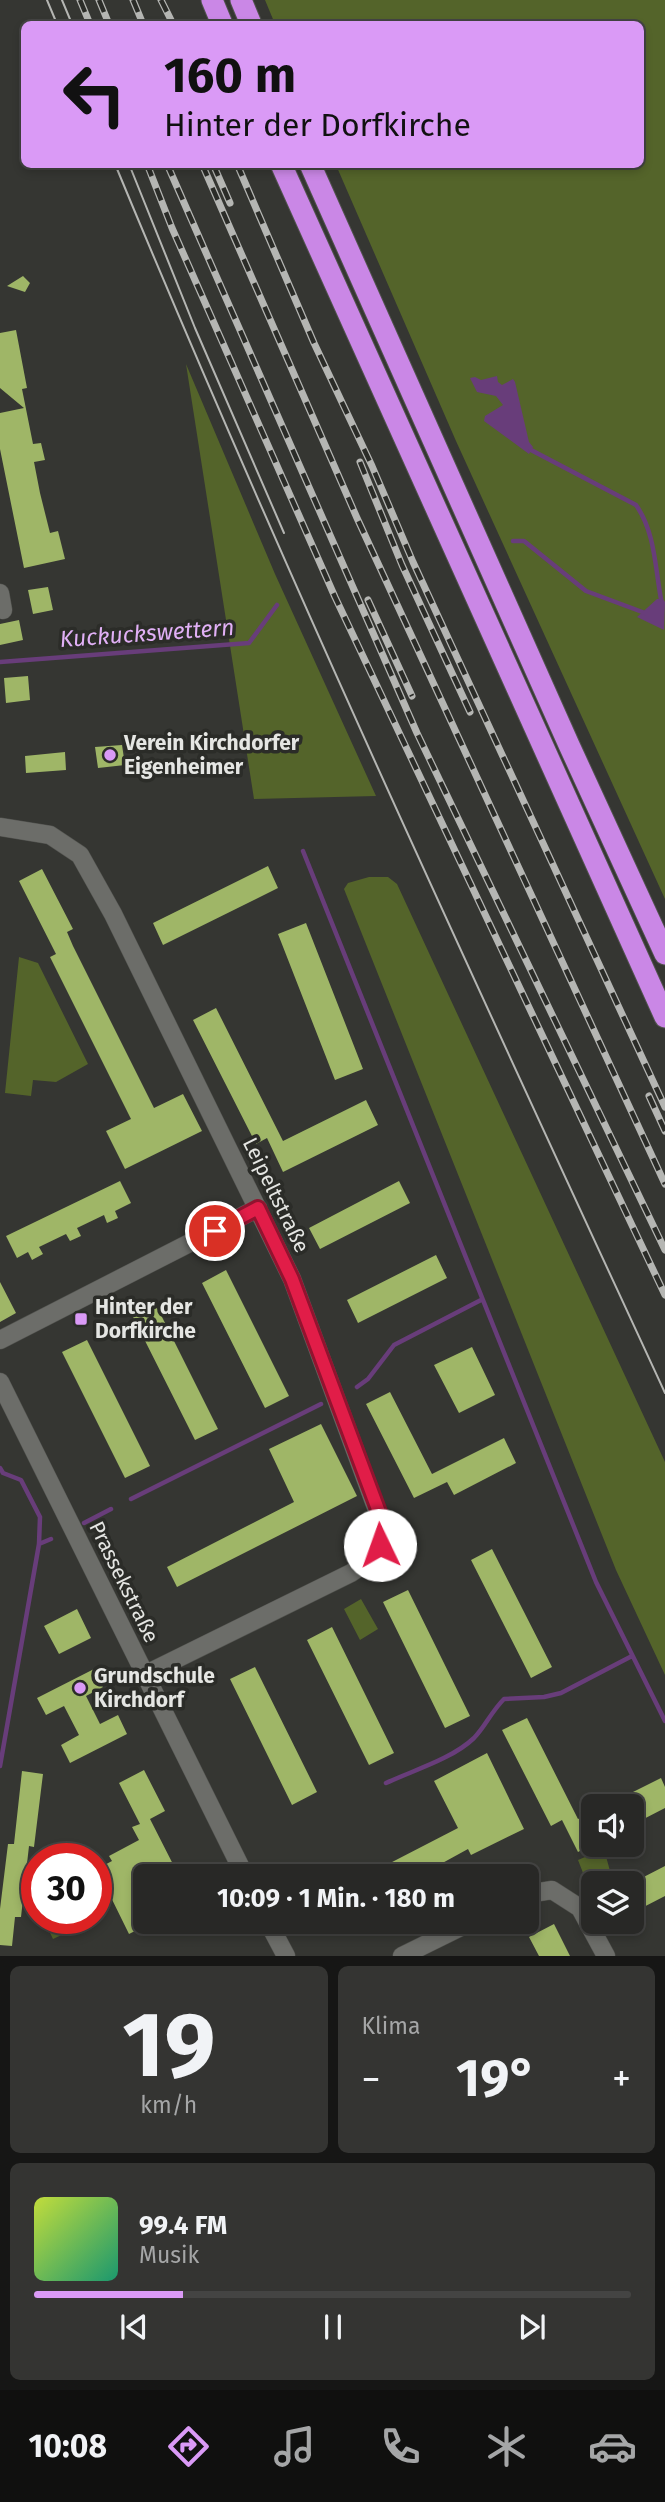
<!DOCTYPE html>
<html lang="de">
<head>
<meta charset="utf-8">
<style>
	:root { --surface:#282826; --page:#343432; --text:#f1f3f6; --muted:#a5a6a7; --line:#444443; --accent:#da9af6 }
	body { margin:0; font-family:"Fira Sans",sans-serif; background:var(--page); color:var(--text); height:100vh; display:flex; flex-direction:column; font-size:26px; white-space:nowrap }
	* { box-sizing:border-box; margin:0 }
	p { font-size:23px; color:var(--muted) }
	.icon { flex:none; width:38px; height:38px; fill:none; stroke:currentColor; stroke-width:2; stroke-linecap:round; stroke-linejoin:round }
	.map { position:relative; height:1956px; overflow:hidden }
	.side { display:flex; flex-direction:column; gap:10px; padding:10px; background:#161615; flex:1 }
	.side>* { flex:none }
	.hud { position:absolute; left:21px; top:21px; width:623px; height:147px; border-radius:10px; box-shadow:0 4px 10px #0003,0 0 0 2px var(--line); background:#da9af6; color:#111; overflow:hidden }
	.tools { position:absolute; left:581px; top:1794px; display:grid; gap:14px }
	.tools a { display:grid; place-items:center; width:63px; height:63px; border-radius:10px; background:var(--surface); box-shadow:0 4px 10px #0003,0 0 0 2px var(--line); font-size:35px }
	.speed { position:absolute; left:21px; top:1843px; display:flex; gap:14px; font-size:35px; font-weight:700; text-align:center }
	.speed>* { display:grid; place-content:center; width:91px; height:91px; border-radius:50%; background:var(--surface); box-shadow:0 4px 10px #0003,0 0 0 2px var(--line); line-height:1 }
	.speed .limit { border:10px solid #d22; background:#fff; color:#111 }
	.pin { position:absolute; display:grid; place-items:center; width:60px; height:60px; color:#fff; margin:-30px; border:4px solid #fff; border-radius:50%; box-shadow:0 2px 7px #0007 }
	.me { position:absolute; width:77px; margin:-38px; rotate:357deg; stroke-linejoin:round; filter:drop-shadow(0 0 5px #0008) }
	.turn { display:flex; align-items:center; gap:24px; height:147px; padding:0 28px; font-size:32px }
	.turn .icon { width:91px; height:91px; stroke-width:2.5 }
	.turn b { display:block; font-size:49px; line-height:60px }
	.big { font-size:52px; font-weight:700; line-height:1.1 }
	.side .card { flex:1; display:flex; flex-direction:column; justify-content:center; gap:10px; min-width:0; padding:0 24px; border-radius:10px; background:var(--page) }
	.side .dial { align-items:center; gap:0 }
	.dial b { font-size:91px; line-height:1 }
	.song { display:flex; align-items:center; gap:21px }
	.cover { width:84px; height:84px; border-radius:10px; background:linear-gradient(135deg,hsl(70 70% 55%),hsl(160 70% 35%)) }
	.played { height:7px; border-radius:4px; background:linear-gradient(90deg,var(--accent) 25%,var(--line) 25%) }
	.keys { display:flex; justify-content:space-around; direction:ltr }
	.heat { display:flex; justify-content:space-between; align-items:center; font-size:38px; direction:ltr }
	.side .tiles { flex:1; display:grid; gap:10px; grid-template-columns:1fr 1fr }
	.card:last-child { grid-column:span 2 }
	.trip { position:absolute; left:133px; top:1864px; width:406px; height:70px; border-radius:10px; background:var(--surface); box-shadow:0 4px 10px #0003,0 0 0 2px var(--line); font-weight:700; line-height:70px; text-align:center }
	.tabs { display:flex; height:112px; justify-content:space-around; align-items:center; background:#10100f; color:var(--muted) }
	.tabs .icon { width:49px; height:49px }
	.tabs .active { color:var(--accent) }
	.tabs b { font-size:32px; color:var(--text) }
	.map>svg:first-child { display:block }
	.green { fill:#54642a }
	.water { fill:#683d7a }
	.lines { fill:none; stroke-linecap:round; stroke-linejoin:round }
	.stream { stroke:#683d7a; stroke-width:4.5 }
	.building { fill:#9fb667 }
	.street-casing { stroke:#51524e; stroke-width:19 }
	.highway-casing { stroke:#51524e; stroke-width:23 }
	.street { stroke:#6c6d69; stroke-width:18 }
	.highway { stroke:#ca87e6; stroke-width:21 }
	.tram { stroke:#b5b6b3; stroke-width:2 }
	.rail-casing { stroke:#b5b6b3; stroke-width:7 }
	.rail { stroke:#2b2c28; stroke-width:4.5; stroke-dasharray:13; stroke-linecap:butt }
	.route-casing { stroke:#92132f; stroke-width:18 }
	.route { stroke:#e11d48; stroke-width:12 }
	.poi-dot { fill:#da9af6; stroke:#2b2c28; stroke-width:2.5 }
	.labels { text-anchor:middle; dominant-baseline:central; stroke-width:7; stroke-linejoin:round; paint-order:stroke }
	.poi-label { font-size:21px; font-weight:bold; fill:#e5e6e3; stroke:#2b2c28; text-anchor:start }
	.street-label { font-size:21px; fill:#e5e6e3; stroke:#2b2c28 }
	.water-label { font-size:23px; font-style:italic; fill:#e1b0f6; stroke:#2b2c28 }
</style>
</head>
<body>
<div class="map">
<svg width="665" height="1956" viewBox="0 0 665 1956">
	<rect width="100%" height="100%" fill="#353632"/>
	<path class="green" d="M265 0H665V899L456 441 336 165 640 164V24H275Z
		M186 364 275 574 376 796 254 799Z
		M369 877H388L397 884 665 1462V1675L616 1570 344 889 348 883Z
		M19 957 38 963 88 1064 56 1082 33 1080 31 1096 5 1093Z
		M361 1599 378 1629 360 1640 344 1609Z
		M604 1849 610 1871 587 1883 578 1860Z
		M43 1918H92L93 1920 53 1939Z"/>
	<path class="water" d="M497 376 498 382 502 385 513 379 515 382 529 442 533 447 529 454 484 421 485 416 503 405 496 396 477 392 470 378 475 377 481 380Z
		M657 599H663L665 602 664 630 637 617Z"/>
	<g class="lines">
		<path class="stream" d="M531 450 636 505C655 532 655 567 661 599
			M513 541H524L586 591 645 613
			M0 662 249 643 277 605
			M303 851 596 1582 665 1721
			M357 1387 368 1379 394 1345 481 1300
			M0 1468 3 1473 21 1480 40 1517 39 1544 0 1766
			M131 1499 321 1404
			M84 1523 111 1509
			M39 1544 51 1539
			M386 1783C414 1770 452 1759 474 1738 485 1727 491 1712 504 1699L544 1697 561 1693 632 1656"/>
	</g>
	<path class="building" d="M23 276 30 283 25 292 7 286Z
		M16 330 27 388 22 389 33 444 41 443 45 460 34 462 40 493 50 533 58 531 65 559 24 568 0 449V413L24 408 0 388V333Z
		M48 587 53 610 33 614 28 590Z
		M19 620 23 640 0 645V624Z
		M28 676 30 700 6 703 4 678Z
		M122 745 125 765 98 768 95 747Z
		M65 752 66 770 26 773 25 756Z
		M268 866 278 888 163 945 153 923Z
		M42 869 73 929 67 932 73 946 154 1108 183 1094 202 1131 125 1169 106 1131 131 1119 50 957 56 954 19 881Z
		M306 923 363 1069 335 1080 278 934Z
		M216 1008 283 1141 366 1100 378 1125 283 1172 267 1138 256 1144 193 1020Z
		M120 1181 131 1203 115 1211 118 1218 107 1223 104 1215 77 1228 81 1236 70 1241 66 1234 39 1247 43 1254 32 1260 28 1252 17 1258 6 1236Z
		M399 1181 410 1203 320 1249 309 1228Z
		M436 1255 447 1278 358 1323 347 1300Z
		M226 1270 289 1396 265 1408 202 1283Z
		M0 1282 16 1313 0 1322Z
		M156 1305 218 1429 195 1440 133 1317Z
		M87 1340 150 1466 125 1478 62 1352Z
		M472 1347 495 1395 459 1413 434 1365Z
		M390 1392 432 1474 504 1438 516 1463 454 1495 447 1482 414 1498 366 1404Z
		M321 1424 357 1496 177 1587 167 1567 294 1502 269 1449Z
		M492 1549 552 1667 531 1678 471 1560Z
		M408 1590 470 1716 445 1728 383 1602Z
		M77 1609 91 1638 59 1654 44 1626Z
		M332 1627 394 1753 369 1765 307 1640Z
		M255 1667 317 1792 292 1805 230 1679Z
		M94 1669 103 1687 86 1696 100 1724 118 1715 127 1734 70 1763 61 1745 79 1735 64 1706 46 1715 37 1698Z
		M527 1718 578 1819 593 1812V1844L578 1852 562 1820 551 1826 502 1730Z
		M487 1753 524 1829 471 1855 468 1849 437 1866 441 1873 434 1876H365L458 1828 434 1781Z
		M144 1770 165 1811 150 1819 179 1876H145V1926L129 1934 97 1869 112 1861 109 1856 139 1840 132 1827 140 1824 119 1783Z
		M22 1771 43 1774 34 1847 29 1846 21 1917H15L12 1946 0 1945V1909L8 1844H14Z
		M661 1778 665 1787V1808L632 1825V1806H605Z
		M665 1866V1896L632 1913V1883Z
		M554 1924 570 1956H539L529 1937Z"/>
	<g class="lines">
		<g class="street-casing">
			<path id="street" d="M0 593 3 610
				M0 827 50 835 80 855 113 914 292 1279 384 1529C379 1551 370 1561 351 1573L144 1675
				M0 1340 258 1208
				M0 1382 245 1876
				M527 1894 552 1890 580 1908 606 1956
				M268 1922 286 1956
				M402 1956 471 1922"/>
		</g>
		<g class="highway-casing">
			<path id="highway" d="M212 0 222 24
				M241 0 251 24
				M281 164 665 1017
				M310 164 569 745 665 954"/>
		</g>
		<use href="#street" class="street"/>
		<use href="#highway" class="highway"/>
		<path class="tram" d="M47 0 57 24
			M62 0 72 24
			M115 164C287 579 477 986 665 1393
			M129 164 195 328 284 533"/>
		<g class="rail-casing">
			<path id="rail" d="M80 0 90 24
				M99 0 109 24
				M133 0 143 24
				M161 0 173 24
				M147 164 172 228 335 597 665 1295
				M167 164 417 733 665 1250
				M202 164 357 518 665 1184
				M213 164 230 203
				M237 164 314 343 372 466 413 562 665 1107
				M360 462 402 565 470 712
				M368 600 412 696
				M649 1096 665 1131"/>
		</g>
		<use href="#rail" class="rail"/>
	</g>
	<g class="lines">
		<g class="route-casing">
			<path id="route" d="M215 1231 258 1208 292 1279 379 1512 384 1529 380 1545"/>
		</g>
		<use href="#route" class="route"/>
	</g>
	<g class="poi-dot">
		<circle cx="110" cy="755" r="7"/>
		<rect x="74" y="1312" width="14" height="14" rx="3.5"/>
		<circle cx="80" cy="1688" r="7"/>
	</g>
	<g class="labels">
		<g class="poi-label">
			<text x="124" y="743">Verein Kirchdorfer<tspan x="124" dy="24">Eigenheimer</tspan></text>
			<text x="95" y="1307">Hinter der<tspan x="95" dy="24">Dorfkirche</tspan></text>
			<text x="94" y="1676">Grundschule<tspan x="94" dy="24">Kirchdorf</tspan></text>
		</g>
		<g class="street-label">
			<text transform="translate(276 1195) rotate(64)">Leipeltstraße</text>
			<text transform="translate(124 1582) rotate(64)">Prassekstraße</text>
		</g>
		<g class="water-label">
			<text transform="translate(147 633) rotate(-4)">Kuckuckswettern</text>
		</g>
	</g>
</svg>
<div class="tools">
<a><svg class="icon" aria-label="sound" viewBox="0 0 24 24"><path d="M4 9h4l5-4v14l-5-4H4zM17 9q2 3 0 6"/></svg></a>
<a><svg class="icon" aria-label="layers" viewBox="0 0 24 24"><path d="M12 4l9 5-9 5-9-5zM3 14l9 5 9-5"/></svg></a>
</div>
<div class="speed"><div class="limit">30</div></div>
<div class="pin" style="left:215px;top:1231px;background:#d93025"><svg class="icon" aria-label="arrive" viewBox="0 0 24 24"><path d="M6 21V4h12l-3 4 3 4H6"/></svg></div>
<svg class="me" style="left:380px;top:1545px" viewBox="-20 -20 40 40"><circle r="19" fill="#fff"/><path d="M0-13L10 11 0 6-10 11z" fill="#e11d48"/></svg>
<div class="trip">10:09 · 1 Min. · 180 m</div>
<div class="hud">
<div class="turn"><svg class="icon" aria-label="left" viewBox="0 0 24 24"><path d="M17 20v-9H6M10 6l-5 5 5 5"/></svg><div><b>160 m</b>Hinter der Dorfkirche</div></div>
</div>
</div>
<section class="side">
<div class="tiles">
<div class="card dial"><b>19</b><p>km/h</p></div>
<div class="card"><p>Klima</p>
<div class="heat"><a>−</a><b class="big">19°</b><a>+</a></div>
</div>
<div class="card">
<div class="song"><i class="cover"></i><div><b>99.4 FM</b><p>Musik</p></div></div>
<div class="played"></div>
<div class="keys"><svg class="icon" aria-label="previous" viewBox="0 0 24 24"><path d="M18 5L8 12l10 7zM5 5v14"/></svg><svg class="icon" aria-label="pause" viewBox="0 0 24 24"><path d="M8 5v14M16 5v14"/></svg><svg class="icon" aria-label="next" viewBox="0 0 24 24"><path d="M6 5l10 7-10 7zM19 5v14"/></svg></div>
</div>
</div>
</section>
<nav class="tabs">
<b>10:08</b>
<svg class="icon active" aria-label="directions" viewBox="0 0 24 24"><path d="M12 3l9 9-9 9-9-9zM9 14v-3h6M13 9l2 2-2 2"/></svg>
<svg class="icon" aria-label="music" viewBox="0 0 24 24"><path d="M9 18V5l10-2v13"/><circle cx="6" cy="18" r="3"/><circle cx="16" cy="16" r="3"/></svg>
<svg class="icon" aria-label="phone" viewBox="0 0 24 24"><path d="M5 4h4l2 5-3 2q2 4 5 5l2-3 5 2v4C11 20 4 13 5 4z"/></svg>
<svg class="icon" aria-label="climate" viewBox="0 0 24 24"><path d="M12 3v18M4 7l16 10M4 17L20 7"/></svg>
<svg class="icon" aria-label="car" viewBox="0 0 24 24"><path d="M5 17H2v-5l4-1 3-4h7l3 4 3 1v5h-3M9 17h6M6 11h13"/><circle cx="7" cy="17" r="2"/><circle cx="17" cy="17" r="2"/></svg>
</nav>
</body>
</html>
